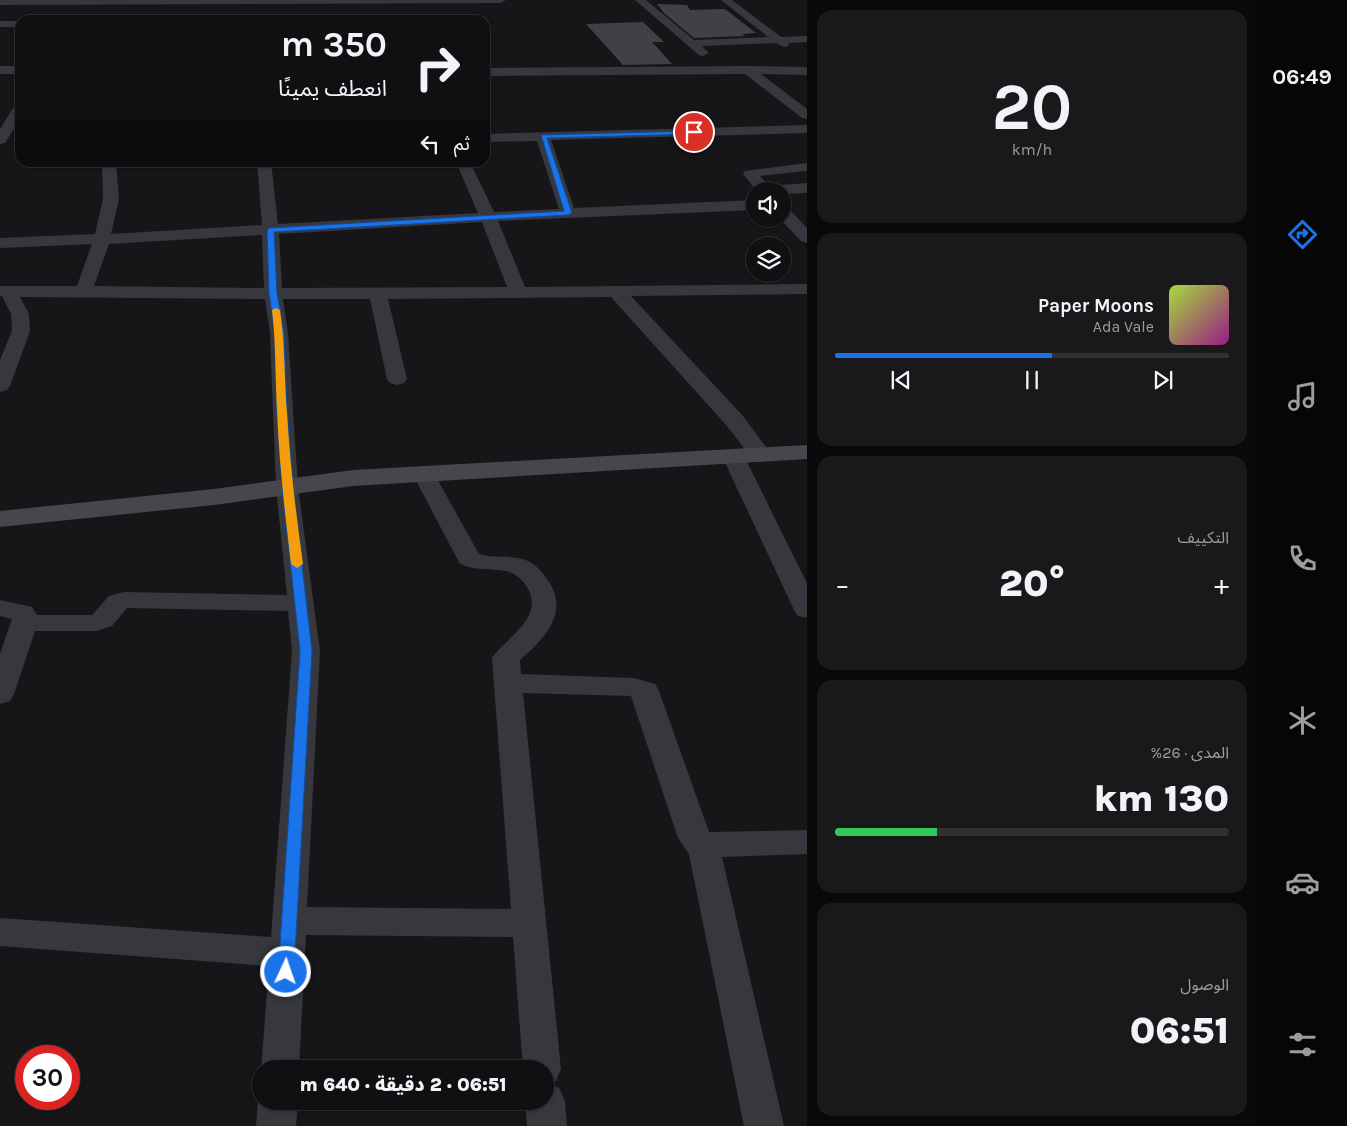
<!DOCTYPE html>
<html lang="ar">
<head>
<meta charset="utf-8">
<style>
	:root { --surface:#101012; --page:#19191b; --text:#f1f3f6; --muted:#9c9d9f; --line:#303032; --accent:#1a73e8 }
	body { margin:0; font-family:Karla,"Noto Sans Arabic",sans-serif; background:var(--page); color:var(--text); direction:rtl; height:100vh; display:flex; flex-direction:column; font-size:19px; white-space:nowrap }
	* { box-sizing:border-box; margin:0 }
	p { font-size:16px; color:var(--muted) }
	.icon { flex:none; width:28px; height:28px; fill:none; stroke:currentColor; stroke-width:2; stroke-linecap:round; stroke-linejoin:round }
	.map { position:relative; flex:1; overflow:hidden; direction:ltr }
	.side { display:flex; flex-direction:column; gap:10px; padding:10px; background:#09090a; width:450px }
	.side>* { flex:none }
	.guide { position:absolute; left:15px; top:15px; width:475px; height:152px; border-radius:15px; box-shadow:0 1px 4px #0004,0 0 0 1px var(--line); direction:rtl; background:#101012; color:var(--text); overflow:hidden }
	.buttons { position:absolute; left:746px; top:182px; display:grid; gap:10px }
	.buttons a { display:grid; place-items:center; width:45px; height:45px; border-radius:50%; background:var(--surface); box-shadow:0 1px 4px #0004,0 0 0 1px var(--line); font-size:25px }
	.speed { position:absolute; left:15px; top:1045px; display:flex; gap:10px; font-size:25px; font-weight:700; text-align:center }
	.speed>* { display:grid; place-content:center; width:65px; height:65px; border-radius:50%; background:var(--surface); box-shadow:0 1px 4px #0004,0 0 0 1px var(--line); line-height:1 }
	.speed .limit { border:8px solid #d22; background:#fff; color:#111 }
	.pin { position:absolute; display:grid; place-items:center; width:42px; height:42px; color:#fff; margin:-21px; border:2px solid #fff; border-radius:50%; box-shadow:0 1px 5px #0007 }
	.me { position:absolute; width:55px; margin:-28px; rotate:3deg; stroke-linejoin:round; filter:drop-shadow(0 0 4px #0008) }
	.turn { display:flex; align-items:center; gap:18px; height:105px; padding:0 20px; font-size:22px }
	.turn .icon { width:65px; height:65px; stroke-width:2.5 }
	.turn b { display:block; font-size:35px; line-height:42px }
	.then { display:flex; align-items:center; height:48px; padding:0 20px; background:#0003; gap:10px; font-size:19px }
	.big { font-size:38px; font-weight:800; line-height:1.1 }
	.side .tile { flex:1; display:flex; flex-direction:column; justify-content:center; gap:8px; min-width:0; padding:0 18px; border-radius:15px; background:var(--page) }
	.side .dial { align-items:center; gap:0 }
	.dial b { font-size:65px; line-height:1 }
	.song { display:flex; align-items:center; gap:15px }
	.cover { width:60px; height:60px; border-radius:8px; background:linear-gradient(135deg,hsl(80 70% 55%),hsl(310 70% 35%)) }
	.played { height:5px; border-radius:2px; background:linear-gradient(90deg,var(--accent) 55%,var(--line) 55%) }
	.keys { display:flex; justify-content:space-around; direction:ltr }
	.heat { display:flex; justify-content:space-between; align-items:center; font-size:28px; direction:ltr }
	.charge { height:8px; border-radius:4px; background:linear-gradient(90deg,#34c759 26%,var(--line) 0) }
	.trip { position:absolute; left:252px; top:1060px; width:302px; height:50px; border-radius:25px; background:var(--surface); box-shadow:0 1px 4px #0004,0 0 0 1px var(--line); font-weight:800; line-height:50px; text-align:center; direction:rtl }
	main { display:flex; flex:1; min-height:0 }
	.tabs { display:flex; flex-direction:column; width:90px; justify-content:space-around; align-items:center; background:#060607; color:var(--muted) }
	.tabs .icon { width:35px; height:35px }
	.tabs .on { color:var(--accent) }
	.tabs b { font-size:22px; color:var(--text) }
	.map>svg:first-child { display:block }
	.building { fill:#404145 }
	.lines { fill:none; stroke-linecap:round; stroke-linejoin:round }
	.street { fill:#37383d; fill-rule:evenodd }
	.secondary { fill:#45474d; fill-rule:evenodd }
	.route { fill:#1a73e8; stroke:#114b97 }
	.slow { fill:#f59e0b }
</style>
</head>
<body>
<main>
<nav class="tabs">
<b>06:49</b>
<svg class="icon on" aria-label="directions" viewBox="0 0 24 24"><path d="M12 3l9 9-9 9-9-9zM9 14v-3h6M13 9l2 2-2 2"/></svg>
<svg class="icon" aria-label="music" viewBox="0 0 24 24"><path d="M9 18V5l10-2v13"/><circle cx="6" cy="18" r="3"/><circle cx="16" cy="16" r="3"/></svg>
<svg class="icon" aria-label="phone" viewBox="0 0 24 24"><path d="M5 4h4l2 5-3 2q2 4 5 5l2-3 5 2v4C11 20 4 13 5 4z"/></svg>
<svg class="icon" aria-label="climate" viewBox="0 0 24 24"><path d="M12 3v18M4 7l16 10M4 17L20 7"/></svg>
<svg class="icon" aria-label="car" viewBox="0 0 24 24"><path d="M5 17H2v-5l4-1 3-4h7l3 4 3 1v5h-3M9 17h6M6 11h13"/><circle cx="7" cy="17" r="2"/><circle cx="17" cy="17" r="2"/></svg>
<svg class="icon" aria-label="filters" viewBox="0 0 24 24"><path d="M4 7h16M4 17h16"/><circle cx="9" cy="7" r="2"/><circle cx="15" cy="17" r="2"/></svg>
</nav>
<section class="side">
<div class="tile dial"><b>20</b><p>km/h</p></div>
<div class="tile">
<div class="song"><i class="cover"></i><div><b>Paper Moons</b><p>Ada Vale</p></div></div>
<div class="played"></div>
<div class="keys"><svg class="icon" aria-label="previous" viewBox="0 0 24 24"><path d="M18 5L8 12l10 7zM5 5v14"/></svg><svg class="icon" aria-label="pause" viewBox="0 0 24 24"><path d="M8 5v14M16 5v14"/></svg><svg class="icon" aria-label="next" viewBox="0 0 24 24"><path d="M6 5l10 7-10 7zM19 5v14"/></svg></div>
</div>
<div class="tile"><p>التكييف</p>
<div class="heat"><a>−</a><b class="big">20°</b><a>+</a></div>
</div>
<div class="tile"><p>المدى · 26%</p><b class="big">130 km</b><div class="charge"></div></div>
<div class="tile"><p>الوصول</p><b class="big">06:51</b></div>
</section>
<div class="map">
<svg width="807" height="1126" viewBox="0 0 807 1126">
	<rect width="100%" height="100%" fill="#161618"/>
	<path class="building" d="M657 4 687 5 690 10 725 9 756 33 742 34 745 36 694 38 664 13Z
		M643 22 664 42H652L672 64 623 65 586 24Z"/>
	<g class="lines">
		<path class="street" d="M0 0H506L501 3 0 5Z
			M635 0H646L694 40 768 37 721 0H732L781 37 807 36V42L789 43 788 46 784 47 776 43 702 46 709 53 703 56 699 55Z
			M338 17H407L412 20H333Z
			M0 21H20V27H0Z
			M0 66H20V74H0Z
			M748 66 807 67V75L761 74 807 109V119L802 118 745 74 485 76V68Z
			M20 104V119L5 143 0 144V129L15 105Z
			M807 125V133L551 140 574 208 755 200V210L498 221 525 287 807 284V294L631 296 743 416 772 455 769 460 761 462 753 460 727 426 611 297 388 299 407 379 404 383 397 385 390 383 387 379 370 299H283L288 333 298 487 320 651 307 907 511 909 492 658C505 638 546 618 527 587 523 580 515 573 506 571 490 568 476 571 460 564L412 473 415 468 423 466 431 468 479 554C494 559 512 554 528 561 536 565 542 572 547 579 571 612 544 639 520 660L521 674 634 678 655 684 659 691 709 832 807 830V854L722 857 784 1126H744L689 854 678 838 631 696 523 693 561 1069 556 1081 548 1084 559 1088 565 1101 567 1126H527L525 1101H546V1069H523L513 937 306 935 299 1069 261 1070 269 966 0 946V918L271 937 292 651 288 611 127 608 112 626 96 631H35L14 694 10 701 0 704V654L12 619 0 616V600L32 607 37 615H92L109 596 124 592 287 595 276 487 270 333 265 299 20 297 29 314 30 331 10 386 7 390 0 392V360L12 331 11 314 2 296H0V286H77L92 244 0 248V238L95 234 103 199 102 162H116L119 199 111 234 262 225 257 162H271L278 224 478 213 456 162H470L494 212 559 209 537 141 485 142V134ZM482 222 507 287 282 288 279 234ZM262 235 264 288 94 286 109 244Z
			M807 163V171L760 176 769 186 807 183V193L782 194V191H757L743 174 745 171Z
			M782 206 788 208 807 228V243L801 241 780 219H782Z
			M733 449 741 451 744 456 807 583V618L798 616 794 610 722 456 725 451Z
			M261 1095V1101H298L296 1126H256L258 1101Z"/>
		<path class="secondary" d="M807 445V459L353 486 214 505 0 527V511L214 489 353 470Z"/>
	</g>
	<path class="route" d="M694 131 696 134 547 138 572 213 568 215 274 232 277 293 284 333 287 411 293 487 312 651 294 972 292 977 286 979 280 977 278 972 300 651 282 487 277 411 275 333 269 293 267 230 270 228 564 211 541 135Z"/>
	<path class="slow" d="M276 308 280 310C285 344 284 378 287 413 290 464 296 514 303 564L297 568 291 564C285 513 279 462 277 410 275 377 276 344 272 310Z"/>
</svg>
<div class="buttons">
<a><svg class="icon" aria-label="sound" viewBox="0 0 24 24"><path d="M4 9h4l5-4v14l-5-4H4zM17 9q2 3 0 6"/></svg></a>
<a><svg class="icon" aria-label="layers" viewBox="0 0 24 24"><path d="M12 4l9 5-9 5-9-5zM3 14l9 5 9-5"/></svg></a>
</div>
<div class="speed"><div class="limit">30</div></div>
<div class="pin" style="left:694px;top:132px;background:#d93025"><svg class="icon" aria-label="arrive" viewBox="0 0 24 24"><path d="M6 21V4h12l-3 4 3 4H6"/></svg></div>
<svg class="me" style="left:286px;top:972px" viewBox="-20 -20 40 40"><circle r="17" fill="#1a73e8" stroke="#fff" stroke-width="3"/><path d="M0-11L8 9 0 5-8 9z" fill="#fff"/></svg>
<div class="trip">06:51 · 2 دقيقة · 640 m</div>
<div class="guide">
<div class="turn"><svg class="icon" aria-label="right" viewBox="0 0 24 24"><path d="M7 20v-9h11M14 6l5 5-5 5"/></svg><div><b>350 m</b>انعطف يمينًا</div></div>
<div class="then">ثم<svg class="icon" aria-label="left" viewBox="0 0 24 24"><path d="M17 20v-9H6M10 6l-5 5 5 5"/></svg></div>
</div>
</div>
</main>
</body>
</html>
